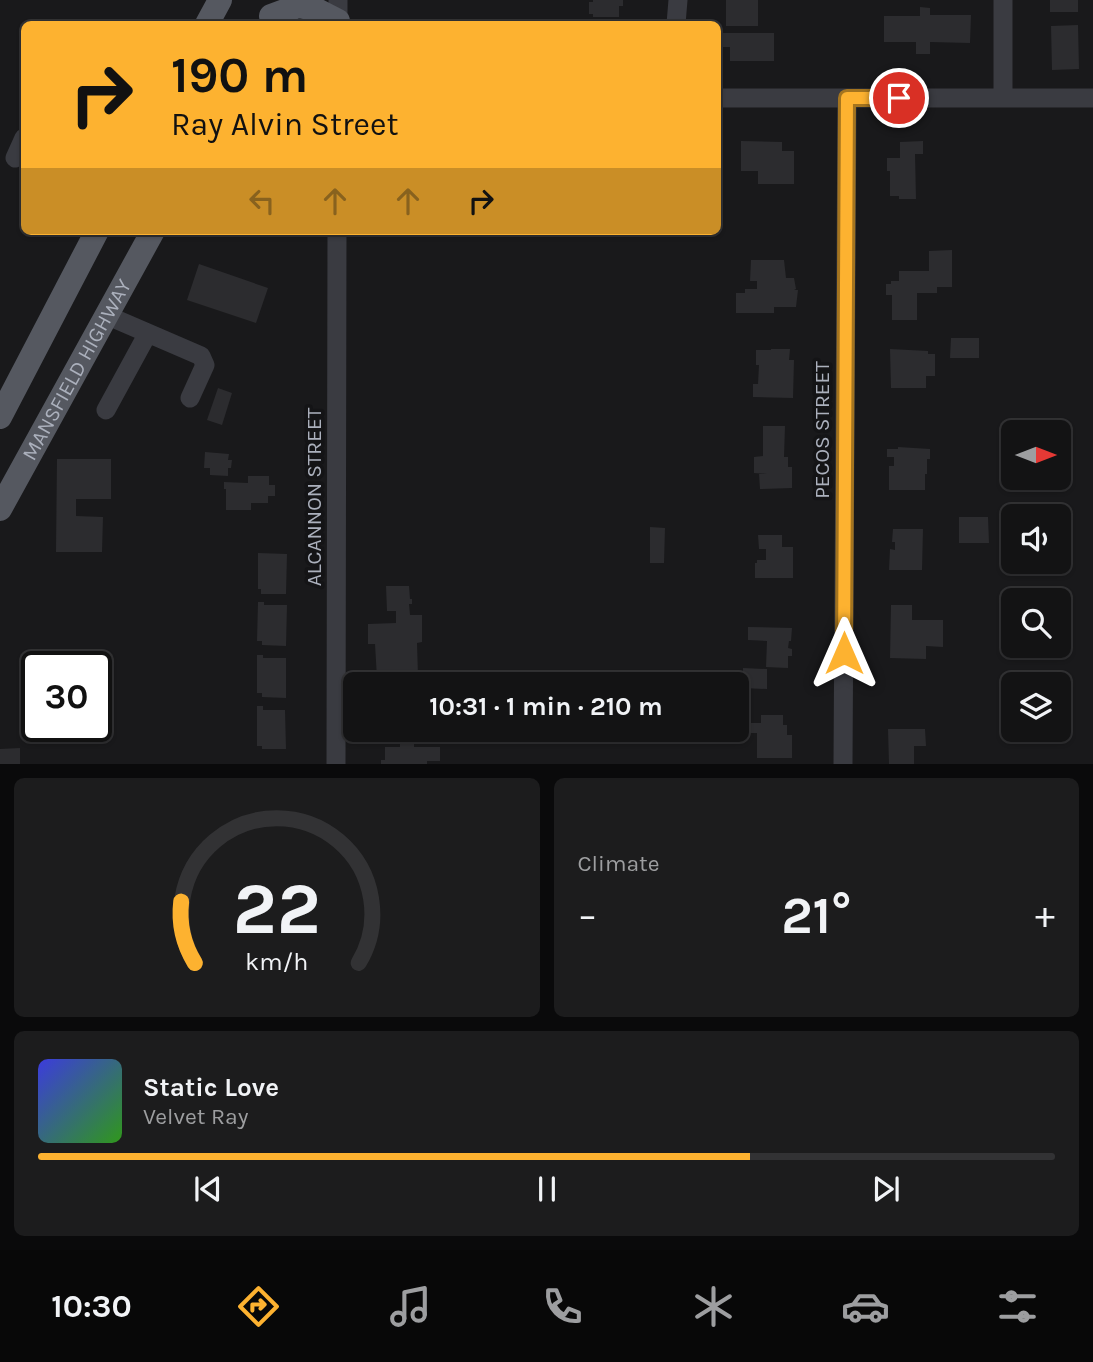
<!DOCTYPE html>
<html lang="en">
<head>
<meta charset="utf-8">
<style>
	:root { --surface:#131314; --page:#1c1c1d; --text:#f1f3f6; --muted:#9d9ea0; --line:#323234; --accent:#fdb230 }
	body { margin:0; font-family:Karla,sans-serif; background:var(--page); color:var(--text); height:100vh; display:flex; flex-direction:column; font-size:26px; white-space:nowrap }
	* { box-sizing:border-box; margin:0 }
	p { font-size:23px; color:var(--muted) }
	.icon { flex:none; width:38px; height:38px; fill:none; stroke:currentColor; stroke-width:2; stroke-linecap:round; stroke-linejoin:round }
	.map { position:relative; height:764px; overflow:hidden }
	.sheet { display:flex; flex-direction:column; gap:14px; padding:14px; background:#0a0a0b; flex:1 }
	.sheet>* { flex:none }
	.hud { position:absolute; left:21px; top:21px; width:700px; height:214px; border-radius:10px; box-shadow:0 2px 5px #0004,0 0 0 2px var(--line); background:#fdb230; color:#111; overflow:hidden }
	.needle { width:46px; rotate:90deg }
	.tools { position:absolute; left:1001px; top:420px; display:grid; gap:14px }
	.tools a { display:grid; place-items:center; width:70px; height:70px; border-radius:10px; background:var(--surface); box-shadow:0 2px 5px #0004,0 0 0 2px var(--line); font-size:35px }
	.speed { position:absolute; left:21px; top:651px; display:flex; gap:14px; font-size:35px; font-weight:700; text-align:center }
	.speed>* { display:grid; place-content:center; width:91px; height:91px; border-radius:50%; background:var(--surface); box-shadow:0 2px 5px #0004,0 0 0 2px var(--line); line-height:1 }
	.speed .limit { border:4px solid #111; border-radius:10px; background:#fff; color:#111 }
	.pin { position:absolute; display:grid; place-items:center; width:60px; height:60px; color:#fff; margin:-30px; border:4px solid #fff; border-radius:50%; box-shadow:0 2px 7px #0007 }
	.me { position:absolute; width:77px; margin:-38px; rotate:0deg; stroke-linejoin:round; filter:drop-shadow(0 0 5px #0008) }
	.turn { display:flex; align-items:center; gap:24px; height:147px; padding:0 35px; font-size:32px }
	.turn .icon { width:91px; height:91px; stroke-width:2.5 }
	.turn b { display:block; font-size:49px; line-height:60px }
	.lanes { display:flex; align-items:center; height:66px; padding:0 35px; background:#0003; justify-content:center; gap:35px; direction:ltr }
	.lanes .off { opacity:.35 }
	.big { font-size:52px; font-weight:700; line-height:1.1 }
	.sheet .tile { flex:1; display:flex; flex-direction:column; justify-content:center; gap:10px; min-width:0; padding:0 24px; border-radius:10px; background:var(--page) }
	.sheet .dial { align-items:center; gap:0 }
	.dial svg { height:182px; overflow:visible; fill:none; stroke:var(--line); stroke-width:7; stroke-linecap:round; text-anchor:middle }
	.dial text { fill:var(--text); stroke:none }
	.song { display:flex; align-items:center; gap:21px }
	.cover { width:84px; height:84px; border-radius:10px; background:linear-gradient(135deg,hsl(240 70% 55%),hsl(110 70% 35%)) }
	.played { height:7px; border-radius:4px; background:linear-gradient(90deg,var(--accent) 70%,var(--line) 70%) }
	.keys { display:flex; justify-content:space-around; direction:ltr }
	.heat { display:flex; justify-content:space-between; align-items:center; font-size:38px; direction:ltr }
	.sheet .tiles { flex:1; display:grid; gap:14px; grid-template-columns:1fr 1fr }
	.tile:last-child { grid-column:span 2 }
	.trip { position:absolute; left:343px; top:672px; width:406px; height:70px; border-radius:10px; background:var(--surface); box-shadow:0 2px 5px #0004,0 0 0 2px var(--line); font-weight:700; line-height:70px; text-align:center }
	.menu { display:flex; height:112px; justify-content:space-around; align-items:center; background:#080808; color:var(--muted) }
	.menu .icon { width:49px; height:49px }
	.menu .selected { color:var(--accent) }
	.menu b { font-size:32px; color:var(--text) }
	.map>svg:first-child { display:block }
	.building { fill:#2c2c2f }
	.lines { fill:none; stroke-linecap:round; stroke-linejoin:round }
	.minor { stroke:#3a3b41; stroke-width:19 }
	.major { stroke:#555860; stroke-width:24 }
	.route-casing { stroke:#a4741f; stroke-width:18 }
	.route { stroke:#fdb230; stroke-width:12 }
	.labels { text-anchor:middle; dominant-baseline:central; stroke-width:7; stroke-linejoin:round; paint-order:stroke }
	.street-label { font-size:21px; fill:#abb0bc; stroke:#141416 }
</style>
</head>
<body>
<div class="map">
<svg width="1093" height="764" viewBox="0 0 1093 764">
	<rect width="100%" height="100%" fill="#19191b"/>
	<path class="building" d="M593 0H623V6H619V17H593V14H589V2H593Z
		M726 0H758V26H726Z
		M1050 0H1078V12H1050Z
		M920 7 930 8V15H971L970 43 930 42V54H916V42H884V16H920Z
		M1078 25 1079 69 1052 70 1051 26Z
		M718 33H774V61H730V47H718Z
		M741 141 782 142V151H794V184H758V171H741Z
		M923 141V154H915L916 199H899V196H890V171H887V158H900V142Z
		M952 250V287H937V293H917V320H892V295H886V284H891V281H899V271H929V251Z
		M751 260H784L786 278H794L796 289 794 290H798L796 307H774V313H736V293H745V289H757V281H750Z
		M199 264 268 288 256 323 187 300Z
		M951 338H979V358H950Z
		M771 349H790L789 360H794L793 398 753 397V384H758L759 365H756V350H771Z
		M890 349 928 351V354H935V376H926V388H891Z
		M218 388 232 393 222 425 207 420Z
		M763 426H785L784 457H788V467H792V488L760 489 759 474H767L754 473V457L763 456Z
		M898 447 930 449V459H927V474H925V490H889V466H894V457H887V449H898Z
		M205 452 229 454 228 460H232L231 468H228V476L210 475V468H204Z
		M57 459H111V499H76V516L103 517 102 552H56Z
		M248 476H269V485H275V496H268V503H251V510H226V489H224V482L248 483Z
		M959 517H988L989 543H959Z
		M650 527 665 528 664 563H650Z
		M893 529H923L922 570H889L890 549 895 550V542H892Z
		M758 535H782V547H793V578H755V563H757V560H766V549H759Z
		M258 553 287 554 286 594H261V589H258Z
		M386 586H409L410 599H412V604H409L410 615H422V642L417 643 418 676H400L401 683H386V676H384V678H377L375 644H368V624L396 623V611H387Z
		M258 602H264V605H287L286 646 262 645V641H257Z
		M891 605H912V620H943V647L926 646V659L890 658Z
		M748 627 792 628 791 641H789L788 648 792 649V656H788V668L766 667 767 641 748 640Z
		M257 655H263V658H286V698L262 697V693H257Z
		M743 668 767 669V689L743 688Z
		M257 706H263V710H285L286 749H262V746H257Z
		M761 715H783V725H787V735H792V758H757V733H747V723H761Z
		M888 729H925L926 746H914V764H889Z
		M400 739H414V747H440V761H427V764H381V760H385V747H400Z
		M20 748V764H0V749Z"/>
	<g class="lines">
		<path class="minor" d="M338 24V0
			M676 24 678 0
			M718 98H1093
			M1003 98V0
			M15 158 24 138
			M106 315 201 356 205 365 190 398
			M106 410 148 333
			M336 764 337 231
			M843 764 847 98"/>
		<g class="major">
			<path d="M271 16 298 6 315 9 338 21"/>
			<path d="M207 24 220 0"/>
			<path d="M0 417 97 231"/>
			<path id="s1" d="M0 509 153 231"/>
		</g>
	</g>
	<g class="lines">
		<g class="route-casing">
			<path id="route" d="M844 653 847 98H899"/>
		</g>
		<use href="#route" class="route"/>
	</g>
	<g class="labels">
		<g class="street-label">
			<text stroke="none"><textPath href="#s1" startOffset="159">MANSFIELD HIGHWAY</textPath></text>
			<text transform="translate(822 430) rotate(-90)">PECOS STREET</text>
			<text transform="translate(314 497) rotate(-90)">ALCANNON STREET</text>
		</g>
	</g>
</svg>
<div class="tools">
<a><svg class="needle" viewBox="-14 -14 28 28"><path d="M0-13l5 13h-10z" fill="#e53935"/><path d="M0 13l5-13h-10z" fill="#9d9ea0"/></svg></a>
<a><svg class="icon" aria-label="sound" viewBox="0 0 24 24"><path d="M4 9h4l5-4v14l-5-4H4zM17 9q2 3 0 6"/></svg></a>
<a><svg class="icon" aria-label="search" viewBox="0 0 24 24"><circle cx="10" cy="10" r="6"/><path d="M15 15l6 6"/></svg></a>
<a><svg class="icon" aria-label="layers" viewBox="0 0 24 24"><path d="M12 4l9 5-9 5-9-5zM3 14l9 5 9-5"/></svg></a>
</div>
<div class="speed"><div class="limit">30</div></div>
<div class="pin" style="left:899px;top:98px;background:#d93025"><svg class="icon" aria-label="arrive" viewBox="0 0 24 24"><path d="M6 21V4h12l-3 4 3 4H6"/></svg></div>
<svg class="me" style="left:844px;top:653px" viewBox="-20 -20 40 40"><path d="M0-17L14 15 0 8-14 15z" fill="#fdb230" stroke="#fff" stroke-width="4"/></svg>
<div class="trip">10:31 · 1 min · 210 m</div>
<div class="hud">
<div class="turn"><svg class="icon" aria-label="right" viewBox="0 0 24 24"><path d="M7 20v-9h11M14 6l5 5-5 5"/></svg><div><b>190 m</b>Ray Alvin Street</div></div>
<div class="lanes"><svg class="icon off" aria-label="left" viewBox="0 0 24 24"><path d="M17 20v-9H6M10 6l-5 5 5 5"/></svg><svg class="icon off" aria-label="ahead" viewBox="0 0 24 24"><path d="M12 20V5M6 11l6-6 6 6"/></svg><svg class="icon off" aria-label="ahead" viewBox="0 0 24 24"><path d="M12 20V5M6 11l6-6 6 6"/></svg><svg class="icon" aria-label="right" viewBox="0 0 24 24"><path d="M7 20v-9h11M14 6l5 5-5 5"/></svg></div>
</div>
</div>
<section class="sheet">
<div class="tiles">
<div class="tile dial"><svg viewBox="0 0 100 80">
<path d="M14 69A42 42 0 1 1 86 69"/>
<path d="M14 69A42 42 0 0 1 8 42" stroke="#fdb230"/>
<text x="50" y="56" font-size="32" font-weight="700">22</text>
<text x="50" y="72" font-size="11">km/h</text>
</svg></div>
<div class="tile"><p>Climate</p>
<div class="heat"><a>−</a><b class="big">21°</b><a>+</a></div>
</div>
<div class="tile">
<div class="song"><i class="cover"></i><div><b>Static Love</b><p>Velvet Ray</p></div></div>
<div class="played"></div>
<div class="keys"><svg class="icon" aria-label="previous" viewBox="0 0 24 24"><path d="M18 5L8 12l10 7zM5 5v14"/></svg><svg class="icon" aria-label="pause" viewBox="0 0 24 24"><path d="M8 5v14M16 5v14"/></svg><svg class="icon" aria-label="next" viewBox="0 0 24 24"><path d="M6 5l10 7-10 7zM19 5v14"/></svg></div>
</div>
</div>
</section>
<nav class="menu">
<b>10:30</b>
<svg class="icon selected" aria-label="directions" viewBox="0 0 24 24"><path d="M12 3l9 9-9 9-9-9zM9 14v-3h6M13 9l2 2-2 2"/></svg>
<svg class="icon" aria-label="music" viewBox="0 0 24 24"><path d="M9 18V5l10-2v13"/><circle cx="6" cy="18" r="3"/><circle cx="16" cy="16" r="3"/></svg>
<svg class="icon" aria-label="phone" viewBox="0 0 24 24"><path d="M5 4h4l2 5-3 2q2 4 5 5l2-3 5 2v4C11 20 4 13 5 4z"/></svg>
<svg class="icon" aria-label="climate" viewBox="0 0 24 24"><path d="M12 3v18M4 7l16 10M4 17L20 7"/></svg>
<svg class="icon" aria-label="car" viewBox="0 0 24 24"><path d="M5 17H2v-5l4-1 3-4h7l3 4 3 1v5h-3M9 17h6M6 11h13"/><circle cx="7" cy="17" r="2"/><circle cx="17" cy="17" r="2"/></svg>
<svg class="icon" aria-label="filters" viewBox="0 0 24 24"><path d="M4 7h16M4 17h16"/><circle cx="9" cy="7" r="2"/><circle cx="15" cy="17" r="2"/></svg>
</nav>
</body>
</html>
